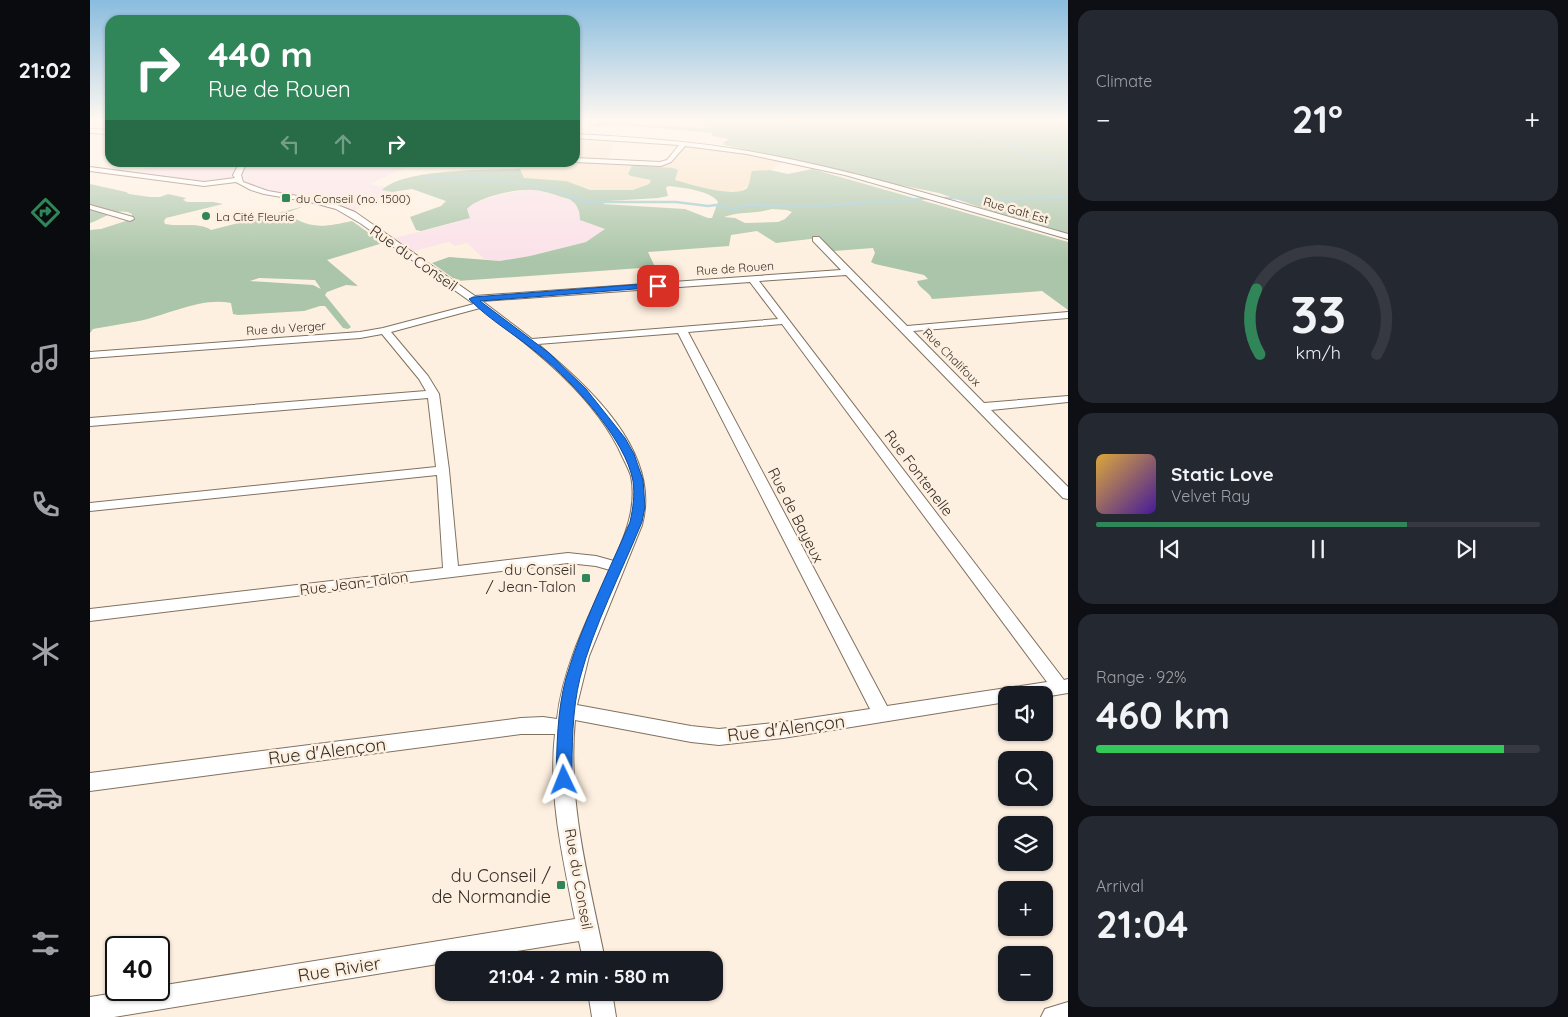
<!DOCTYPE html>
<html lang="en">
<head>
<meta charset="utf-8">
<style>
	:root { --surface:#171b24; --page:#242831; --text:#f1f3f6; --muted:#9ea1a6; --line:#363941; --accent:#318659 }
	body { margin:0; font-family:Quicksand,sans-serif; background:var(--page); color:var(--text); height:100vh; display:flex; flex-direction:column; font-size:19px; white-space:nowrap }
	* { box-sizing:border-box; margin:0 }
	p { font-size:16px; color:var(--muted) }
	.icon { flex:none; width:28px; height:28px; fill:none; stroke:currentColor; stroke-width:2; stroke-linecap:round; stroke-linejoin:round }
	.map { position:relative; flex:1; overflow:hidden }
	.details { display:flex; flex-direction:column; gap:10px; padding:10px; background:#0d0f14; width:500px }
	.details>* { flex:none }
	.top-card { position:absolute; left:15px; top:15px; width:475px; height:152px; border-radius:15px; box-shadow:0 1px 4px #0004; background:#318659; color:#fff; overflow:hidden }
	.buttons { position:absolute; left:908px; top:686px; display:grid; gap:10px }
	.buttons a { display:grid; place-items:center; width:55px; height:55px; border-radius:10px; background:var(--surface); box-shadow:0 1px 4px #0004; font-size:25px }
	.speed { position:absolute; left:15px; top:936px; display:flex; gap:10px; font-size:25px; font-weight:700; text-align:center }
	.speed>* { display:grid; place-content:center; width:65px; height:65px; border-radius:50%; background:var(--surface); box-shadow:0 1px 4px #0004; line-height:1 }
	.speed .limit { border:2px solid #111; border-radius:8px; background:#fff; color:#111 }
	.pin { position:absolute; display:grid; place-items:center; width:42px; height:42px; color:#fff; margin:-21px; border-radius:10px; box-shadow:0 2px 8px #0006 }
	.me { position:absolute; width:55px; margin:-28px; rotate:358deg; stroke-linejoin:round; filter:drop-shadow(0 0 4px #0008) }
	.turn { display:flex; align-items:center; gap:18px; height:105px; padding:0 20px; font-size:22px }
	.turn .icon { width:65px; height:65px; stroke-width:2.5 }
	.turn b { display:block; font-size:35px; line-height:42px }
	.lanes { display:flex; align-items:center; height:48px; padding:0 20px; background:#0003; justify-content:center; gap:25px; direction:ltr }
	.lanes .off { opacity:.35 }
	.big { font-size:38px; font-weight:700; line-height:1.1 }
	.details .card { flex:1; display:flex; flex-direction:column; justify-content:center; gap:8px; min-width:0; padding:0 18px; border-radius:15px; background:var(--page) }
	.details .dial { align-items:center; gap:0 }
	.dial svg { height:130px; overflow:visible; fill:none; stroke:var(--line); stroke-width:7; stroke-linecap:round; text-anchor:middle }
	.dial text { fill:var(--text); stroke:none }
	.song { display:flex; align-items:center; gap:15px }
	.cover { width:60px; height:60px; border-radius:8px; background:linear-gradient(135deg,hsl(40 70% 55%),hsl(260 70% 35%)) }
	.played { height:5px; border-radius:2px; background:linear-gradient(90deg,var(--accent) 70%,var(--line) 70%) }
	.keys { display:flex; justify-content:space-around; direction:ltr }
	.heat { display:flex; justify-content:space-between; align-items:center; font-size:28px; direction:ltr }
	.charge { height:8px; border-radius:4px; background:linear-gradient(90deg,#34c759 92%,var(--line) 0) }
	.trip { position:absolute; left:345px; top:951px; width:288px; height:50px; border-radius:15px; background:var(--surface); box-shadow:0 1px 4px #0004; font-weight:700; line-height:50px; text-align:center }
	main { display:flex; flex:1; min-height:0 }
	.tabs { display:flex; flex-direction:column; width:90px; justify-content:space-around; align-items:center; background:#090b0e; color:var(--muted) }
	.tabs .icon { width:35px; height:35px }
	.tabs .on { color:var(--accent) }
	.tabs b { font-size:22px; color:var(--text) }
	.map>svg:first-child { display:block }
	.built { fill:#f9e3c9 }
	.industrial { fill:#fae1e9 }
	.forest { fill:#aac5a9; fill-rule:evenodd }
	.lines { fill:none; stroke-linecap:round; stroke-linejoin:round }
	.stream-far1 { stroke:#9bc8cf; stroke-width:2 }
	.stream { stroke:#9bc8cf; stroke-width:2.5 }
	.minor-casing { stroke:#817160; stroke-width:2 }
	.minor { fill:#fff; fill-rule:evenodd }
	.route { fill:#1a73e8; stroke:#114b97 }
	.poi-dot { fill:#318659; stroke:#fef0e0; stroke-width:2 }
	.labels { text-anchor:middle; dominant-baseline:central; stroke-width:5; stroke-linejoin:round; paint-order:stroke }
	.far-poi-label { font-size:12px; fill:#342d26; stroke:#fef0e0; text-anchor:start }
	.far-street-label { font-size:12px; fill:#342d26; stroke:#fef0e0 }
	.street-label { font-size:15px; fill:#342d26; stroke:#fef0e0 }
	.poi-label { font-size:15px; fill:#342d26; stroke:#fef0e0; text-anchor:end }
	.near-street-label { font-size:18px; fill:#342d26; stroke:#fef0e0 }
	.near-poi-label { font-size:18px; fill:#342d26; stroke:#fef0e0; text-anchor:end }
</style>
</head>
<body>
<main>
<nav class="tabs">
<b>21:02</b>
<svg class="icon on" aria-label="directions" viewBox="0 0 24 24"><path d="M12 3l9 9-9 9-9-9zM9 14v-3h6M13 9l2 2-2 2"/></svg>
<svg class="icon" aria-label="music" viewBox="0 0 24 24"><path d="M9 18V5l10-2v13"/><circle cx="6" cy="18" r="3"/><circle cx="16" cy="16" r="3"/></svg>
<svg class="icon" aria-label="phone" viewBox="0 0 24 24"><path d="M5 4h4l2 5-3 2q2 4 5 5l2-3 5 2v4C11 20 4 13 5 4z"/></svg>
<svg class="icon" aria-label="climate" viewBox="0 0 24 24"><path d="M12 3v18M4 7l16 10M4 17L20 7"/></svg>
<svg class="icon" aria-label="car" viewBox="0 0 24 24"><path d="M5 17H2v-5l4-1 3-4h7l3 4 3 1v5h-3M9 17h6M6 11h13"/><circle cx="7" cy="17" r="2"/><circle cx="17" cy="17" r="2"/></svg>
<svg class="icon" aria-label="filters" viewBox="0 0 24 24"><path d="M4 7h16M4 17h16"/><circle cx="9" cy="7" r="2"/><circle cx="15" cy="17" r="2"/></svg>
</nav>
<div class="map">
<svg width="978" height="1017" viewBox="0 0 978 1017">
	<rect width="100%" height="100%" fill="#fef0e0"/>
	<path class="built" d="M485 138 527 140 517 160 568 163 575 161 587 146 632 150 694 161 644 195 569 177 536 200 427 182V163L485 162Z"/>
	<path class="industrial" d="M68 162 325 163 279 184 310 190 263 211 229 198 172 190 155 183 153 179 121 182 46 173Z
		M442 189 479 199 483 201 490 212V220L516 229 496 242 440 256 410 261 394 259 377 243 365 246 359 242 324 251 304 238 368 222 367 221 380 217 377 209 382 203 412 194Z"/>
	<path class="forest" d="M508 119H530L545 124 616 128 610 119H978V234L915 216 849 193 790 181 720 163 634 145 633 143 639 139 622 136V133L522 124 509 127 501 126 508 123Z
		M542 165 583 168 588 170 585 180C601 184 642 198 656 189 660 186 660 176 662 171L680 170 698 174 722 169 978 242V310L952 291 842 299C839 291 829 289 827 281L838 279 834 275 785 264 781 262 785 253 783 248 744 251 729 238 686 243 667 231 641 235 639 246 558 252 565 267 367 281 342 263 359 257 410 261 440 256 496 242 515 229 490 220C490 211 487 203 479 199 467 196 456 191 444 190 428 188 387 197 377 209L380 218 331 231 326 230 320 217 351 206 356 201 322 189 302 192 292 190C314 168 399 170 430 169L434 178 476 181 500 190H543L559 184 561 180 541 176 538 174ZM578 186C590 187 622 191 628 202L622 218H618L595 209 513 204 518 201 568 198 578 196 576 188ZM682 209 697 210 702 212 695 219 688 222 655 223 645 218 634 217C650 211 666 214 682 209Z
		M0 184 36 192 39 194 60 197H70L78 194 96 198 93 200 97 202H124L133 204 76 218 74 221 75 224C89 227 109 222 121 230L211 207H212L196 213C221 230 234 227 262 221L293 243 237 260 268 286 256 285 237 292 235 295 261 327 258 329 253 328 235 306H230L214 311 148 315 143 314 141 303C111 297 78 315 49 321 34 324 18 326 3 329L0 333V230L11 229 42 219V214C30 206 12 219 0 223ZM169 278 225 280 231 289 223 285 160 281Z"/>
	<g class="lines">
		<path class="stream-far1" d="M654 119 696 127 873 135 912 141 934 153 978 164
			M333 177C375 178 420 179 461 189 468 190 476 195 483 197"/>
		<path class="stream" d="M479 196 498 202H586L618 206 626 205 642 209 659 205 717 207 841 198
			M850 198 925 199 978 197"/>
		<g class="minor-casing">
			<path id="minor" d="M0 129 20 130V134L0 133Z
				M485 134C543 137 601 141 658 151 767 170 872 204 978 234V239L755 175 657 154 595 146 581 162 571 166 485 162V158L570 162 577 160 589 145 485 138Z
				M150 162H157L151 175 153 182 178 191 237 201 265 212 385 296 751 270 723 241V237H729L817 326 978 312V318L823 331 894 403 978 396V402L901 410 978 487V499L973 498 756 275 669 281 974 680 978 679V693L954 697V695H916V702L693 738 629 745 601 742 485 720C477 801 499 881 515 960H493L489 941 371 960H354V963L24 1017H0V997L44 990H69V986L485 919C473 859 458 796 465 734H431L0 791V773L431 718 453 717 467 719C473 666 498 618 520 570L506 566 478 563 0 621V609L353 568 347 475 0 511V503L346 467 338 398 0 426V418L336 391 329 379 292 334 270 338 0 358V352L270 332 293 328 384 304 270 223 246 209 220 202 174 194 161 190 146 182 114 186 0 171V167L114 182 145 178 143 175ZM660 282 688 319 442 339 392 301ZM390 308C442 347 507 397 533 458 536 464 539 470 541 476 547 506 536 533 524 561L506 556 478 553 368 566 359 470 349 394 338 376 301 332ZM692 324 957 682 797 706 598 332ZM588 333 780 709 693 722 629 729 601 726 487 705 499 656 552 525C572 451 498 387 448 344Z
				M0 205 43 217 44 219 40 221 0 209Z
				M498 992H522L526 1017H502Z
				M978 1002V1017H951L955 1009Z"/>
		</g>
		<use href="#minor" class="minor"/>
	</g>
	<linearGradient id="sky" x2="0" y2="1"><stop stop-color="#89bcde"/><stop offset="0.46" stop-color="#fff8f1"/><stop offset="1" stop-color="#fff8f1" stop-opacity="0"/></linearGradient>
	<rect width="978" height="261" fill="url(#sky)"/>
	<path class="route" d="M568 283 571 284V287L390 301 459 353 496 389 535 438 544 454 553 480 555 507 552 522C531 573 504 625 490 678 482 711 482 746 482 780L480 785 474 787 469 785 466 780C467 746 467 711 476 678 492 624 518 573 540 522 543 508 545 495 543 481 536 440 482 381 451 356 429 337 399 320 379 299L383 297Z"/>
	<g class="poi-dot">
		<rect x="191" y="193" width="10" height="10" rx="2.5"/>
		<circle cx="116" cy="216" r="5"/>
		<rect x="491" y="573" width="10" height="10" rx="2.5"/>
		<rect x="466" y="880" width="10" height="10" rx="2.5"/>
	</g>
	<g class="labels">
		<g class="far-poi-label">
			<text x="206" y="198">du Conseil (no. 1500)</text>
			<text x="126" y="216">La Cité Fleurie</text>
		</g>
		<g class="far-street-label">
			<text transform="translate(926 210) rotate(16)">Rue Galt Est</text>
			<text transform="translate(645 268) rotate(-4)">Rue de Rouen</text>
			<text transform="translate(196 328) rotate(-4)">Rue du Verger</text>
			<text transform="translate(862 357) rotate(45)">Rue Chalifoux</text>
		</g>
		<g class="street-label">
			<text transform="translate(324 258) rotate(35)">Rue du Conseil</text>
			<text transform="translate(829 473) rotate(53)">Rue Fontenelle</text>
			<text transform="translate(706 515) rotate(63)">Rue de Bayeux</text>
			<text transform="translate(264 583) rotate(-7)">Rue Jean-Talon</text>
			<text transform="translate(489 879) rotate(80)">Rue du Conseil</text>
		</g>
		<g class="poi-label">
			<text x="486" y="569">du Conseil<tspan x="486" dy="17">/ Jean-Talon</tspan></text>
		</g>
		<g class="near-street-label">
			<text transform="translate(696 728) rotate(-7)">Rue d'Alençon</text>
			<text transform="translate(237 751) rotate(-7)">Rue d'Alençon</text>
			<text transform="translate(249 969) rotate(-9)">Rue Rivier</text>
		</g>
		<g class="near-poi-label">
			<text x="461" y="875">du Conseil /<tspan x="461" dy="21">de Normandie</tspan></text>
		</g>
	</g>
</svg>
<div class="buttons">
<a><svg class="icon" aria-label="sound" viewBox="0 0 24 24"><path d="M4 9h4l5-4v14l-5-4H4zM17 9q2 3 0 6"/></svg></a>
<a><svg class="icon" aria-label="search" viewBox="0 0 24 24"><circle cx="10" cy="10" r="6"/><path d="M15 15l6 6"/></svg></a>
<a><svg class="icon" aria-label="layers" viewBox="0 0 24 24"><path d="M12 4l9 5-9 5-9-5zM3 14l9 5 9-5"/></svg></a>
<a>+</a>
<a>−</a>
</div>
<div class="speed"><div class="limit">40</div></div>
<div class="pin" style="left:568px;top:286px;background:#d93025"><svg class="icon" aria-label="arrive" viewBox="0 0 24 24"><path d="M6 21V4h12l-3 4 3 4H6"/></svg></div>
<svg class="me" style="left:474px;top:780px" viewBox="-20 -20 40 40"><path d="M0-17L14 15 0 8-14 15z" fill="#1a73e8" stroke="#fff" stroke-width="4"/></svg>
<div class="trip">21:04 · 2 min · 580 m</div>
<div class="top-card">
<div class="turn"><svg class="icon" aria-label="right" viewBox="0 0 24 24"><path d="M7 20v-9h11M14 6l5 5-5 5"/></svg><div><b>440 m</b>Rue de Rouen</div></div>
<div class="lanes"><svg class="icon off" aria-label="left" viewBox="0 0 24 24"><path d="M17 20v-9H6M10 6l-5 5 5 5"/></svg><svg class="icon off" aria-label="ahead" viewBox="0 0 24 24"><path d="M12 20V5M6 11l6-6 6 6"/></svg><svg class="icon" aria-label="right" viewBox="0 0 24 24"><path d="M7 20v-9h11M14 6l5 5-5 5"/></svg></div>
</div>
</div>
<section class="details">
<div class="card"><p>Climate</p>
<div class="heat"><a>−</a><b class="big">21°</b><a>+</a></div>
</div>
<div class="card dial"><svg viewBox="0 0 100 80">
<path d="M14 69A42 42 0 1 1 86 69"/>
<path d="M14 69A42 42 0 0 1 12 29" stroke="#318659"/>
<text x="50" y="56" font-size="32" font-weight="700">33</text>
<text x="50" y="72" font-size="11">km/h</text>
</svg></div>
<div class="card">
<div class="song"><i class="cover"></i><div><b>Static Love</b><p>Velvet Ray</p></div></div>
<div class="played"></div>
<div class="keys"><svg class="icon" aria-label="previous" viewBox="0 0 24 24"><path d="M18 5L8 12l10 7zM5 5v14"/></svg><svg class="icon" aria-label="pause" viewBox="0 0 24 24"><path d="M8 5v14M16 5v14"/></svg><svg class="icon" aria-label="next" viewBox="0 0 24 24"><path d="M6 5l10 7-10 7zM19 5v14"/></svg></div>
</div>
<div class="card"><p>Range · 92%</p><b class="big">460 km</b><div class="charge"></div></div>
<div class="card"><p>Arrival</p><b class="big">21:04</b></div>
</section>
</main>
</body>
</html>
